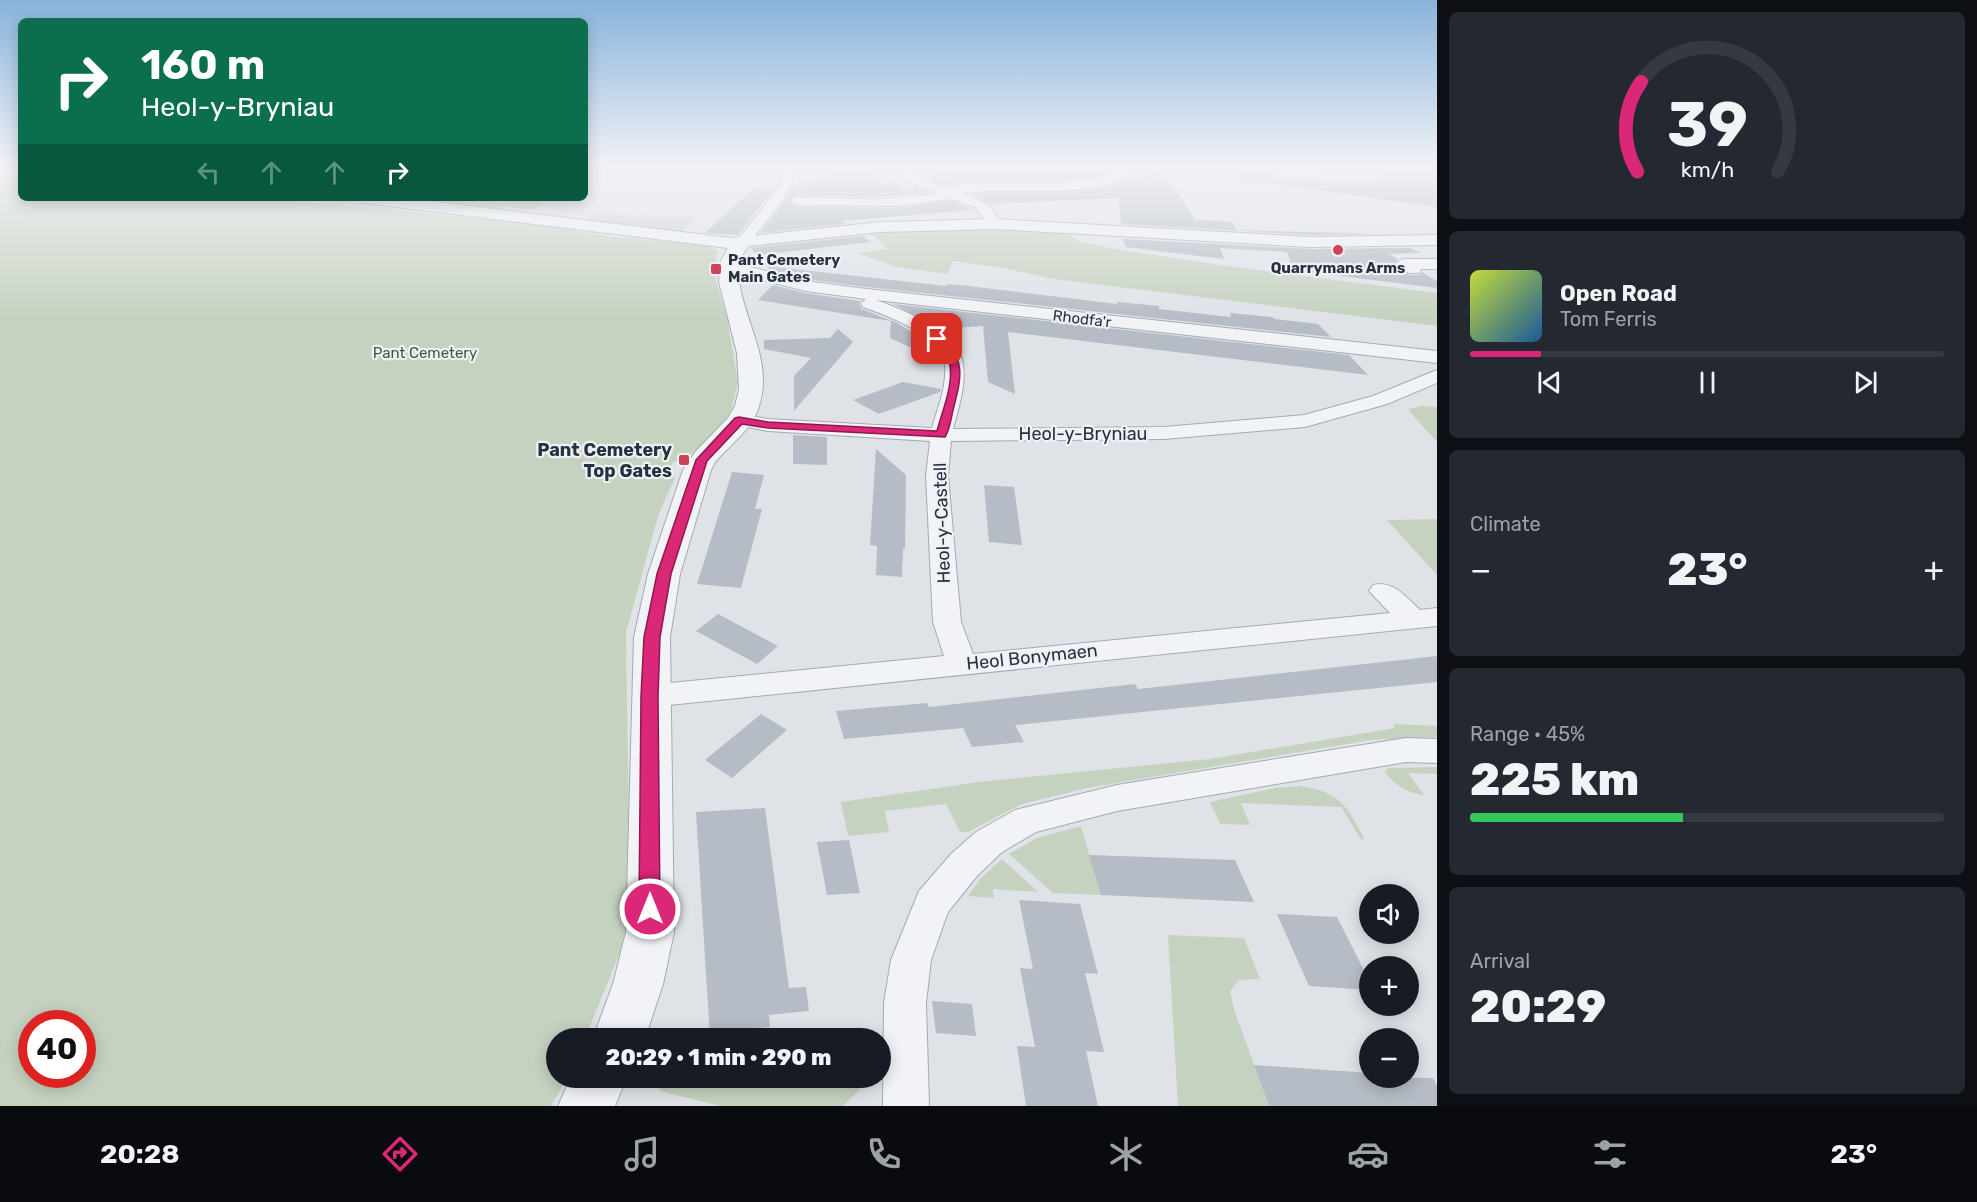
<!DOCTYPE html>
<html lang="en">
<head>
<meta charset="utf-8">
<style>
	:root { --surface:#171b24; --page:#242831; --text:#f1f3f6; --muted:#9ea1a6; --line:#363941; --accent:#db2777 }
	body { margin:0; font-family:Rubik,sans-serif; background:var(--page); color:var(--text); height:100vh; display:flex; flex-direction:column; font-size:22px; white-space:nowrap }
	* { box-sizing:border-box; margin:0 }
	p { font-size:20px; color:var(--muted) }
	.icon { flex:none; width:33px; height:33px; fill:none; stroke:currentColor; stroke-width:2; stroke-linecap:round; stroke-linejoin:round }
	.map { position:relative; flex:1; overflow:hidden }
	.sheet { display:flex; flex-direction:column; gap:12px; padding:12px; background:#0d0f14; width:540px }
	.sheet>* { flex:none }
	.top-card { position:absolute; left:18px; top:18px; width:570px; height:183px; border-radius:9px; box-shadow:0 3px 15px #0003; background:#0b6e4f; color:#fff; overflow:hidden }
	.controls { position:absolute; left:1359px; top:884px; display:grid; gap:12px }
	.controls a { display:grid; place-items:center; width:60px; height:60px; border-radius:50%; background:var(--surface); box-shadow:0 3px 15px #0003; font-size:30px }
	.speed { position:absolute; left:18px; top:1010px; display:flex; gap:12px; font-size:30px; font-weight:700; text-align:center }
	.speed>* { display:grid; place-content:center; width:78px; height:78px; border-radius:50%; background:var(--surface); box-shadow:0 3px 15px #0003; line-height:1 }
	.speed .limit { border:9px solid #d22; background:#fff; color:#111 }
	.pin { position:absolute; display:grid; place-items:center; width:51px; height:51px; color:#fff; margin:-26px; border-radius:12px; box-shadow:0 3px 9px #0006 }
	.me { position:absolute; width:66px; margin:-33px; rotate:0deg; stroke-linejoin:round; filter:drop-shadow(0 0 4px #0008) }
	.turn { display:flex; align-items:center; gap:21px; height:126px; padding:0 24px; font-size:27px }
	.turn .icon { width:78px; height:78px; stroke-width:2.5 }
	.turn b { display:block; font-size:42px; line-height:51px }
	.lanes { display:flex; align-items:center; height:57px; padding:0 24px; background:#0003; justify-content:center; gap:30px; direction:ltr }
	.lanes .off { opacity:.35 }
	.big { font-size:45px; font-weight:800; line-height:1.1 }
	.sheet .card { flex:1; display:flex; flex-direction:column; justify-content:center; gap:9px; min-width:0; padding:0 21px; border-radius:9px; background:var(--page) }
	.sheet .dial { align-items:center; gap:0 }
	.dial svg { height:156px; overflow:visible; fill:none; stroke:var(--line); stroke-width:7; stroke-linecap:round; text-anchor:middle }
	.dial text { fill:var(--text); stroke:none }
	.song { display:flex; align-items:center; gap:18px }
	.cover { width:72px; height:72px; border-radius:9px; background:linear-gradient(135deg,hsl(70 70% 55%),hsl(210 70% 35%)) }
	.played { height:6px; border-radius:3px; background:linear-gradient(90deg,var(--accent) 15%,var(--line) 15%) }
	.keys { display:flex; justify-content:space-around; direction:ltr }
	.heat { display:flex; justify-content:space-between; align-items:center; font-size:33px; direction:ltr }
	.charge { height:9px; border-radius:4px; background:linear-gradient(90deg,#34c759 45%,var(--line) 0) }
	.trip { position:absolute; left:546px; top:1028px; width:345px; height:60px; border-radius:30px; background:var(--surface); box-shadow:0 3px 15px #0003; font-weight:800; line-height:60px; text-align:center }
	.tabs { display:flex; height:96px; justify-content:space-around; align-items:center; background:#090b0e; color:var(--muted) }
	.tabs .icon { width:42px; height:42px }
	.tabs .active { color:var(--accent) }
	.tabs b { font-size:27px; color:var(--text) }
	main { display:flex; flex:1; min-height:0 }
	.map>svg:first-child { display:block }
	.built { fill:#cdd2da }
	.green { fill:#c5d2c0; fill-rule:evenodd }
	.building { fill:#b6bcc5 }
	.lines { fill:none; stroke-linecap:round; stroke-linejoin:round }
	.minor-casing { stroke:#a4aab2; stroke-width:2 }
	.tertiary-casing { stroke:#a4aab2; stroke-width:2 }
	.minor { fill:#f2f3f6; fill-rule:evenodd }
	.tertiary { fill:#f2f3f6; fill-rule:evenodd }
	.route { fill:#db2777; stroke:#8e194d; stroke-width:1.5 }
	.poi-dot { fill:#cc445b; stroke:#eef1f6; stroke-width:2 }
	.labels { text-anchor:middle; dominant-baseline:central; stroke-width:4.5; stroke-linejoin:round; paint-order:stroke }
	.far-poi-label { font-size:15px; font-weight:bold; fill:#28313f; stroke:#eef1f6; text-anchor:start }
	.far-street-label { font-size:15px; fill:#28313f; stroke:#eef1f6 }
	.far-park-label { font-size:15px; fill:#3d5b35; stroke:#eef1f6 }
	.street-label { font-size:18px; fill:#28313f; stroke:#eef1f6 }
	.poi-label { font-size:18px; font-weight:bold; fill:#28313f; stroke:#eef1f6; text-anchor:end }
</style>
</head>
<body>
<main>
<div class="map">
<svg width="1437" height="1106" viewBox="0 0 1437 1106">
	<rect width="100%" height="100%" fill="#dfe3e8"/>
	<path class="built" d="M593 213 630 215 695 218 681 232 585 220Z"/>
	<path class="green" d="M585 165H778L777 175H585Z
		M0 174 21 175V198H266L543 225 607 236 707 246 718 251 713 270 727 318 738 382 731 411 713 436 685 459 673 462 668 472 675 477 658 516 626 632 630 905 621 950 585 1038H556V1077H568L551 1106H0ZM32 1023H82V1074H32Z
		M402 198H545L536 210 501 207 498 210Z
		M1006 228 1065 230 1077 241 1121 250 1233 267 1437 293V326L1054 279 1003 268 953 261 947 274 897 267 858 253 887 249 870 233Z
		M1421 406 1437 407V442L1409 411V409Z
		M1437 519V575L1387 520Z
		M1393 724 1437 726V737L1371 740 1087 788 1022 804 968 832H960L946 804 885 811 889 832 848 836 841 802 979 782 1210 759 1395 728Z
		M1437 767V774L1408 773 1424 795C1410 794 1392 784 1385 771L1388 768Z
		M1301 786C1340 792 1347 806 1364 838L1362 841 1341 807 1241 803 1250 825 1220 824 1210 802 1275 788Z
		M1081 826 1101 895 1053 893 1009 854 1037 838Z
		M1002 859 1038 892 993 889 994 898 968 896 981 878Z
		M1168 935 1244 938 1260 979 1239 980 1230 991 1234 1009 1269 1106H1178Z
		M650 1077H865L861 1088 843 1106H720L660 1091Z"/>
	<path class="building" d="M978 165 984 169 1019 167 1030 172 1088 165 1111 172 1096 177 1046 181 967 182 945 185 930 179 952 167Z
		M1160 165 1195 220 1232 222 1237 230 1383 234 1310 235 1121 224 1118 198 989 204 971 194 1082 191 1106 187 1128 178 1141 182Z
		M1274 165H1397L1405 171 1437 176V207L1238 179 1239 172 1335 184 1380 182 1388 177 1380 170 1335 172Z
		M859 172 861 174H869L880 183 898 184 906 191 915 186 930 192 876 197 796 195 788 202 796 207 896 208 952 201 973 210 842 221 845 224 760 233 785 201 792 187 846 173Z
		M753 189 773 190 738 235 705 233Z
		M863 236 871 242 757 255 751 248Z
		M1123 239 1310 249 1410 248 1421 253 1389 254 1398 259 1393 265 1409 275H1419L1422 272 1437 281V288L1293 270 1287 252 1220 248 1224 259 1126 247Z
		M767 266 946 286 947 284 969 286 1117 304V302L1159 306V309L1231 317 1230 313 1273 317 1274 319 1318 324 1331 337 858 286 806 279 770 270Z
		M773 285 805 293 860 301 859 304 862 309 897 323 922 338 931 344 929 356 890 338 891 321 758 300Z
		M893 304 1349 355 1368 375 1008 332 1015 394 988 382 983 326 941 329Z
		M838 329 853 342 794 411V376L811 358 764 349V340L830 338Z
		M903 382 941 389 940 392 879 414 853 400Z
		M793 435 827 437V465L793 464Z
		M876 449 906 475 905 549 903 548 902 577 876 575 877 546 870 545Z
		M732 472 764 475 755 509H762L741 588 697 584Z
		M984 485 1014 487 1022 545 989 542Z
		M718 614 778 646 757 664 696 631Z
		M1437 656V682L1015 725 1024 742 972 747 963 728 844 739 836 711 927 703 929 707 1135 684 1138 689Z
		M761 714 787 730 732 778 705 760Z
		M765 808 789 988 806 987 809 1011 769 1015 770 1027 755 1028 756 1038H710L696 812Z
		M849 840 860 893 827 895 817 842Z
		M1089 855 1235 860 1254 902 1101 895Z
		M1019 900 1080 904 1098 974 1085 973 1104 1052 1086 1051 1098 1106H1026L1017 1046 1035 1047 1020 968 1033 969Z
		M1277 914 1337 917 1370 982V990L1309 986Z
		M932 1001 972 1004 976 1036 936 1033Z
		M1254 1065 1370 1073V1077L1433 1078 1437 1086V1106H1269Z"/>
	<g class="lines">
		<g class="minor-casing">
			<path id="minor" d="M778 165H790L793 180 783 200 747 246H737L735 243 772 196 781 180Z
				M914 165H931L929 167 915 172 914 175 945 187 967 184 1046 183 1096 179 1115 173 1127 165H1141C1106 204 1010 186 961 193 985 203 987 200 1002 224L995 228 990 227 975 207 952 199 896 206 796 205 790 201 796 197 876 199 939 194 904 179 902 176 905 167Z
				M1223 165H1256L1335 174 1380 172 1386 176 1380 180 1335 182 1229 169Z
				M1399 165 1437 166V174L1405 169Z
				M1403 259H1437V269H1421L1419 273H1409L1395 264Z
				M729 265H742L806 281 858 288 1437 351V363L876 300C903 310 959 331 963 364 966 386 959 407 953 429L1164 427 1304 415 1373 396 1437 370V383L1387 404 1305 427 1164 439 951 441 948 476 961 622 973 654 1390 613 1369 591 1373 585C1393 580 1406 597 1420 610L1437 608V626L650 707 639 704 635 696 639 688 650 685 944 656 933 622 926 476 930 441 768 431 732 424 729 420 732 416 739 414 768 419 932 428C938 407 947 386 945 364 942 336 886 315 863 307L861 303 866 299 806 291 742 275 724 273 721 270 724 267Z
				M1406 738 1437 739V763L1406 762 1117 811 1036 832 1002 852 977 876 948 912 931 960 926 1003 929 1106H883L884 1003 891 960 919 891 951 854 976 832 1015 810 1117 785Z"/>
		</g>
		<g class="tertiary-casing">
			<path id="tertiary" d="M356 198H403L731 238 881 222 995 219 1310 237 1437 235V245L1310 247 995 229 881 232 749 246C740 255 737 268 739 281 745 323 772 360 760 403 754 428 731 444 715 462L711 470 680 574 670 637 674 932 663 984 645 1038H593L613 984 626 932 634 637 648 574 683 470 696 451 728 418 735 406 739 389 737 353 719 282 721 261 728 248 364 203Z
				M571 1077H627L615 1106H558Z"/>
		</g>
		<use href="#minor" class="minor"/>
		<use href="#tertiary" class="tertiary"/>
	</g>
	<linearGradient id="sky" x2="0" y2="1"><stop stop-color="#89b3db"/><stop offset="0.52" stop-color="#f1f2f5"/><stop offset="1" stop-color="#f1f2f5" stop-opacity="0"/></linearGradient>
	<rect width="1437" height="320" fill="url(#sky)"/>
	<path class="route" d="M934 337H941C967 360 961 379 953 410 951 419 950 429 945 437L768 428 742 424 707 461 671 574 660 637 658 696 660 909 657 915 650 918 642 915 639 909 641 696 644 637 657 574 696 460 735 418 739 417 768 422 937 431C942 411 955 383 949 361 947 352 939 346 933 339Z"/>
	<g class="poi-dot">
		<circle cx="1338" cy="250" r="6"/>
		<rect x="710" y="263" width="12" height="12" rx="3"/>
		<rect x="678" y="454" width="12" height="12" rx="3"/>
	</g>
	<g class="labels">
		<g class="far-poi-label">
			<text x="728" y="260">Pant Cemetery<tspan x="728" dy="17">Main Gates</tspan></text>
			<text x="1338" y="268" text-anchor="middle">Quarrymans Arms</text>
		</g>
		<g class="far-street-label">
			<text transform="translate(1082 319) rotate(7)">Rhodfa'r</text>
		</g>
		<g class="far-park-label">
			<text x="425" y="353">Pant Cemetery</text>
		</g>
		<g class="street-label">
			<text x="1083" y="434">Heol-y-Bryniau</text>
			<text transform="translate(942 523) rotate(-92)">Heol-y-Castell</text>
			<text transform="translate(1032 657) rotate(-6)">Heol Bonymaen</text>
		</g>
		<g class="poi-label">
			<text x="672" y="450">Pant Cemetery<tspan x="672" dy="21">Top Gates</tspan></text>
		</g>
	</g>
</svg>
<div class="controls">
<a><svg class="icon" aria-label="sound" viewBox="0 0 24 24"><path d="M4 9h4l5-4v14l-5-4H4zM17 9q2 3 0 6"/></svg></a>
<a>+</a>
<a>−</a>
</div>
<div class="speed"><div class="limit">40</div></div>
<div class="pin" style="left:937px;top:339px;background:#d93025"><svg class="icon" aria-label="arrive" viewBox="0 0 24 24"><path d="M6 21V4h12l-3 4 3 4H6"/></svg></div>
<svg class="me" style="left:650px;top:909px" viewBox="-20 -20 40 40"><circle r="17" fill="#db2777" stroke="#fff" stroke-width="3"/><path d="M0-11L8 9 0 5-8 9z" fill="#fff"/></svg>
<div class="trip">20:29 · 1 min · 290 m</div>
<div class="top-card">
<div class="turn"><svg class="icon" aria-label="right" viewBox="0 0 24 24"><path d="M7 20v-9h11M14 6l5 5-5 5"/></svg><div><b>160 m</b>Heol-y-Bryniau</div></div>
<div class="lanes"><svg class="icon off" aria-label="left" viewBox="0 0 24 24"><path d="M17 20v-9H6M10 6l-5 5 5 5"/></svg><svg class="icon off" aria-label="ahead" viewBox="0 0 24 24"><path d="M12 20V5M6 11l6-6 6 6"/></svg><svg class="icon off" aria-label="ahead" viewBox="0 0 24 24"><path d="M12 20V5M6 11l6-6 6 6"/></svg><svg class="icon" aria-label="right" viewBox="0 0 24 24"><path d="M7 20v-9h11M14 6l5 5-5 5"/></svg></div>
</div>
</div>
<section class="sheet">
<div class="card dial"><svg viewBox="0 0 100 80">
<path d="M14 69A42 42 0 1 1 86 69"/>
<path d="M14 69A42 42 0 0 1 16 23" stroke="#db2777"/>
<text x="50" y="56" font-size="32" font-weight="700">39</text>
<text x="50" y="72" font-size="11">km/h</text>
</svg></div>
<div class="card">
<div class="song"><i class="cover"></i><div><b>Open Road</b><p>Tom Ferris</p></div></div>
<div class="played"></div>
<div class="keys"><svg class="icon" aria-label="previous" viewBox="0 0 24 24"><path d="M18 5L8 12l10 7zM5 5v14"/></svg><svg class="icon" aria-label="pause" viewBox="0 0 24 24"><path d="M8 5v14M16 5v14"/></svg><svg class="icon" aria-label="next" viewBox="0 0 24 24"><path d="M6 5l10 7-10 7zM19 5v14"/></svg></div>
</div>
<div class="card"><p>Climate</p>
<div class="heat"><a>−</a><b class="big">23°</b><a>+</a></div>
</div>
<div class="card"><p>Range · 45%</p><b class="big">225 km</b><div class="charge"></div></div>
<div class="card"><p>Arrival</p><b class="big">20:29</b></div>
</section>
</main>
<nav class="tabs">
<b>20:28</b>
<svg class="icon active" aria-label="directions" viewBox="0 0 24 24"><path d="M12 3l9 9-9 9-9-9zM9 14v-3h6M13 9l2 2-2 2"/></svg>
<svg class="icon" aria-label="music" viewBox="0 0 24 24"><path d="M9 18V5l10-2v13"/><circle cx="6" cy="18" r="3"/><circle cx="16" cy="16" r="3"/></svg>
<svg class="icon" aria-label="phone" viewBox="0 0 24 24"><path d="M5 4h4l2 5-3 2q2 4 5 5l2-3 5 2v4C11 20 4 13 5 4z"/></svg>
<svg class="icon" aria-label="climate" viewBox="0 0 24 24"><path d="M12 3v18M4 7l16 10M4 17L20 7"/></svg>
<svg class="icon" aria-label="car" viewBox="0 0 24 24"><path d="M5 17H2v-5l4-1 3-4h7l3 4 3 1v5h-3M9 17h6M6 11h13"/><circle cx="7" cy="17" r="2"/><circle cx="17" cy="17" r="2"/></svg>
<svg class="icon" aria-label="filters" viewBox="0 0 24 24"><path d="M4 7h16M4 17h16"/><circle cx="9" cy="7" r="2"/><circle cx="15" cy="17" r="2"/></svg>
<b>23°</b>
</nav>
</body>
</html>
